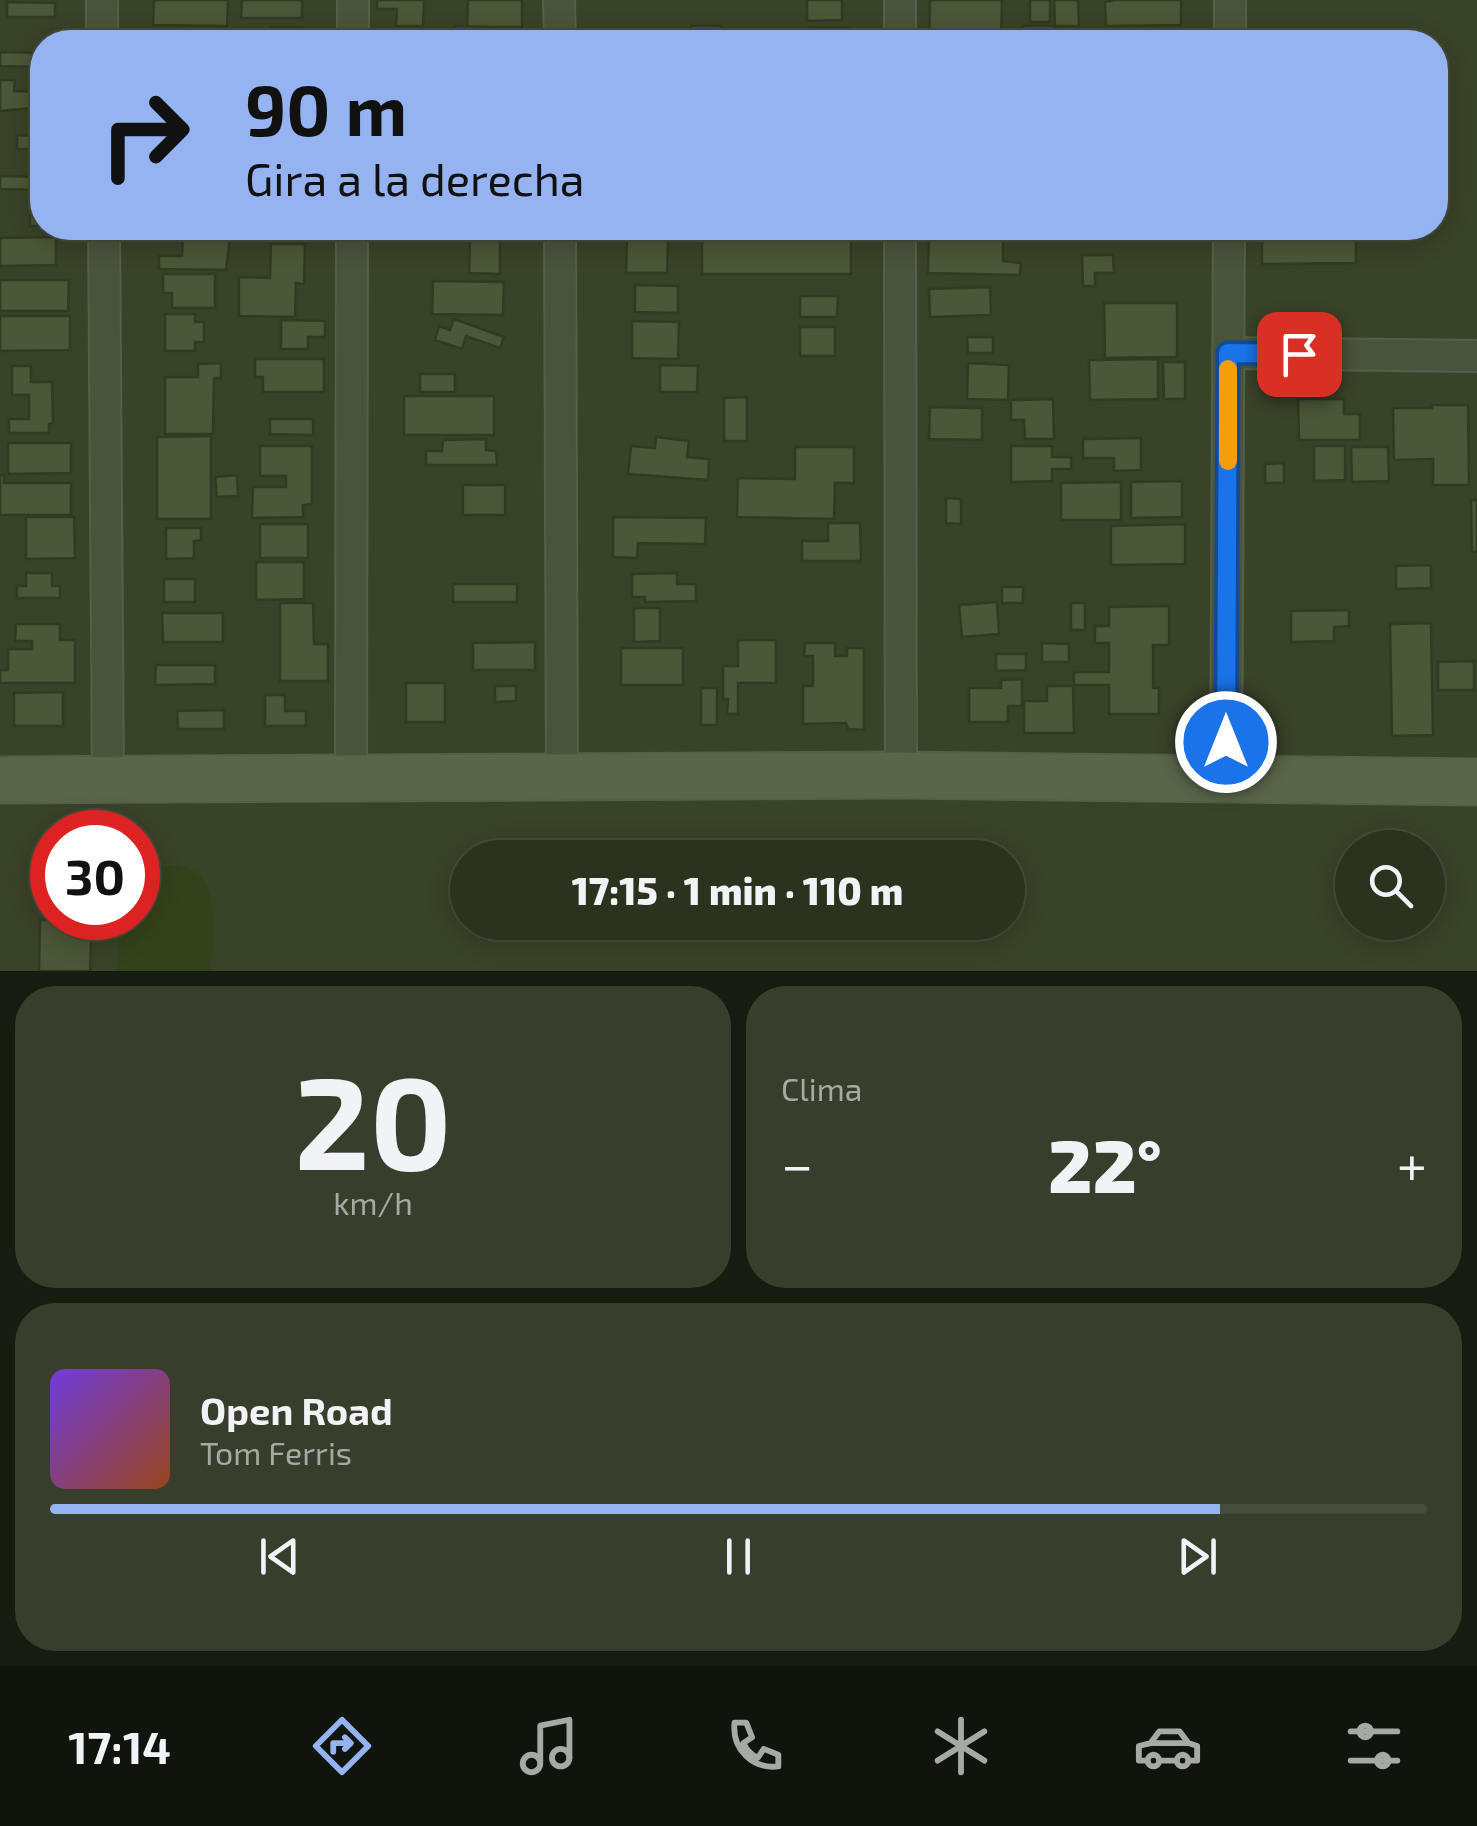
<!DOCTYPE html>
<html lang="es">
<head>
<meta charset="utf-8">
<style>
	:root { --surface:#2b321e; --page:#373e2b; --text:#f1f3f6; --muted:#a6aaa4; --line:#474d3c; --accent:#95b2f1 }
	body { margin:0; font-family:"Exo 2",sans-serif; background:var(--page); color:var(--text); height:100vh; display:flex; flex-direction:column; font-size:38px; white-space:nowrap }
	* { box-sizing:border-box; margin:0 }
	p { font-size:32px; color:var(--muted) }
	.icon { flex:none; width:55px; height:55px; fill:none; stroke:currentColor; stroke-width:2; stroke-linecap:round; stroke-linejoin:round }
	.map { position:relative; height:971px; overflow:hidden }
	.details { display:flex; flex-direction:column; gap:15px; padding:15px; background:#181c10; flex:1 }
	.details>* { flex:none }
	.guide { position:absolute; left:30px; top:30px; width:1418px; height:210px; border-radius:40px; box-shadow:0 5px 25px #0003,0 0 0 2px var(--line); background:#95b2f1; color:#111; overflow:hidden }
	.fabs { position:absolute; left:1335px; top:830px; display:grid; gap:20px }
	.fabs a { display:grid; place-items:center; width:110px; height:110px; border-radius:50%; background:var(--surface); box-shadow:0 5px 25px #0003,0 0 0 2px var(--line); font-size:50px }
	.speed { position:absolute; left:30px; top:810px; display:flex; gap:20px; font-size:50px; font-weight:700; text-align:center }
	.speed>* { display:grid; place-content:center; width:130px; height:130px; border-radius:50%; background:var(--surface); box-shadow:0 5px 25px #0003,0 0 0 2px var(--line); line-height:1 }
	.speed .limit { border:15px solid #d22; background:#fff; color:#111 }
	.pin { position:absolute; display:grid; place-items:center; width:85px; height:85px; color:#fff; margin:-42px; border-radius:20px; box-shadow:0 5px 15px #0006 }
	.me { position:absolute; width:110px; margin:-55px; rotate:0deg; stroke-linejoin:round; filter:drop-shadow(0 0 8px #0008) }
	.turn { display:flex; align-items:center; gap:35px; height:210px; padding:0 50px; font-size:45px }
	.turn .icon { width:130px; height:130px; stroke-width:2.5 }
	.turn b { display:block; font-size:70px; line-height:85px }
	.big { font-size:75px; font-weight:800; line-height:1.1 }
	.details .tile { flex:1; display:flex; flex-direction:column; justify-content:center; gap:15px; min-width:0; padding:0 35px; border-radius:40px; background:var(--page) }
	.details .dial { align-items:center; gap:0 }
	.dial b { font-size:130px; line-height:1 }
	.song { display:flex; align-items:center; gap:30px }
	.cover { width:120px; height:120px; border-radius:15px; background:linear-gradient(135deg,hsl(260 70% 55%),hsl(20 70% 35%)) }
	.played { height:10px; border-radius:5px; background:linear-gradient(90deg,var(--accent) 85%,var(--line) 85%) }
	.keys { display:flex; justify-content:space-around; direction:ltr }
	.heat { display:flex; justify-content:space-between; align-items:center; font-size:55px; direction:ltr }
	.details .tiles { flex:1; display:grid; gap:15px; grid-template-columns:1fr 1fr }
	.tile:last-child { grid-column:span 2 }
	.trip { position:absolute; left:450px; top:840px; width:575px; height:100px; border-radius:50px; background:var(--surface); box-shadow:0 5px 25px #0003,0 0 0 2px var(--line); font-weight:800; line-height:100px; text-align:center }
	.tabs { display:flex; height:160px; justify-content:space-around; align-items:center; background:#11140c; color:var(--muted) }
	.tabs .icon { width:70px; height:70px }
	.tabs .on { color:var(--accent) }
	.tabs b { font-size:45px; color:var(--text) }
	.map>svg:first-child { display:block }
	.water { fill:#33421a }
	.building { fill:#4b5737; stroke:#313a23; stroke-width:2.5 }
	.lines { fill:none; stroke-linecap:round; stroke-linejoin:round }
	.street-casing { stroke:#565f49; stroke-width:34 }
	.secondary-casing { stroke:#565f49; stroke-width:49 }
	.street { stroke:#4a533c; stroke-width:30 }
	.secondary { stroke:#5a664a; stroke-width:45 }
	.route-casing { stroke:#114b97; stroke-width:25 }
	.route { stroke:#1a73e8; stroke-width:18 }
	.slow { stroke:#f59e0b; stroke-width:18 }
</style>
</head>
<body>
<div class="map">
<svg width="1477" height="971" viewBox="0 0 1477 971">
	<rect width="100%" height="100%" fill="#394328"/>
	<path class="water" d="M174 865C181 866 191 868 197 873 219 891 214 947 210 971H116L121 918H138V871Z"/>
	<path class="building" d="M154 0H228L227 26 153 25Z
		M242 0H302V18H241Z
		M377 0H424L423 26H396L397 9H377Z
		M468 0H522V27H467Z
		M807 0H842V20L807 21Z
		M930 0H1002L1001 42H929Z
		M1030 0H1050V22H1030Z
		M1054 0H1078L1079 26H1055Z
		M1115 0H1181V25L1106 26 1105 2Z
		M7 2 55 3V17H7Z
		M455 26 494 27V42H454Z
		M691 26H721V42H656V37H690Z
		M1023 26H1055V42H1024Z
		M271 27 302 28V42H271Z
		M810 28H850V42H810Z
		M150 34 207 35 206 42H150Z
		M1153 34V42H1083V35Z
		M0 52 42 53V67L0 66Z
		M0 80H15L14 91 42 92V107L0 111Z
		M17 135 40 136 39 149H17Z
		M0 176 42 177V190L0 189Z
		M30 215H42V226H30Z
		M143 228H209V233L143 234Z
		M269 228H313V235L268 234Z
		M702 232H851V274H702Z
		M1356 233V263L1262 264V234Z
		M929 235 1003 236V261L1021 263 1020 275 928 273Z
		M183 236 230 237 226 270 159 269V256H182Z
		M56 237V265L0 266V238Z
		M627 240 668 241 667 273H626Z
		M470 241H500V274L469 273Z
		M271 244H305L304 284 296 283 295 317 239 316V277L270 278Z
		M1082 255H1113L1114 273H1095V286H1083Z
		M163 274H215V308H172V293H163Z
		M0 280H69L68 311H0Z
		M433 281 504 282 503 315 432 314Z
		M635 285 678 286V313L635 312Z
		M990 287 991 315 930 317 929 289Z
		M800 296H838L837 317H800Z
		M1104 303H1177V357L1105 358Z
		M165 314H195V322H204V342H195V351H165Z
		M0 316H70V350L0 351Z
		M454 319 504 337 500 348 466 336 462 349 435 340 439 326 450 330Z
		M281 320 325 321V337H308V349H281Z
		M632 321 679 322 678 359 632 358Z
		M800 327H835V356H800Z
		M967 337H993V353H968Z
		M255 359H324V392H263V377H255Z
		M1158 359V399L1090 400 1089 360Z
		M1163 362H1185V399H1164Z
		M221 363V378H214L213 434H165V377H198V364Z
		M968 363 1009 365 1008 400 967 399Z
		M660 365 698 366 697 392H660Z
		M12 366H31V382H52L53 423 49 424V433H9V419H29V395H12Z
		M420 374H455V392H420Z
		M404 396H494V435H404Z
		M747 397V441H724V398Z
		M1053 399 1054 439H1025L1024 420H1011V400Z
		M1298 399H1344V414H1360V440H1299Z
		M1432 405H1468L1469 485H1433V459L1394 460 1393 408H1432Z
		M930 407 982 408V440L929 439Z
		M270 419H313V435L270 434Z
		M211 436V519H157V437Z
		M656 437 689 441 687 457 709 459 708 480 628 474 631 446 655 448Z
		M1141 438V470L1114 471V458H1083V439Z
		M486 439V450L496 451 497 465H426V451H442L443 440Z
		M8 443H71V473L8 474Z
		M260 446H312V504L303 505V517L252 518 253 487H286V476H260Z
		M1011 446H1052V457H1071V469H1052V481L1011 482Z
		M1314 446H1345V480L1314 481Z
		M795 447H854V483H835L834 519 737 517 738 478 795 479Z
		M1351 447H1388L1389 481 1352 482Z
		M1284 463V483H1265V464Z
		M0 475H4V483H71V515H0Z
		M237 475 238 496 217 497 215 477Z
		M1182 481V517L1131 518V482Z
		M1121 482V520H1061V483Z
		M463 485H505V515H463Z
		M946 498 961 499V524L946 523Z
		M1471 500H1477V552H1472Z
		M26 517H74L75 558 26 559Z
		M613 517 706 518 705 544 638 543 637 558 613 557Z
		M828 523H860L861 561H802V541H828Z
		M260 524H308V558H260Z
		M1185 524V564L1111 565V526Z
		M166 528H201V540L194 541V558L166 559Z
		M256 562H304V599L256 600Z
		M1431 565V588L1396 589V566Z
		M26 573H52V586H60V598H17V586H26Z
		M677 573V584H696V601L645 602V597H632V574Z
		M164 579H195V602H164Z
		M453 584H517V602H453Z
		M1002 587H1023V603H1002Z
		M997 602 999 634 962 637 959 605Z
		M280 603H313L314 644H328V681H280Z
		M1071 603H1085V630H1071Z
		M1169 606V645H1153V688H1159V714H1109V685H1074V672H1109V643H1095V626H1109V607Z
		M634 608H660V641L634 642Z
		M1349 610V626L1334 627V641L1291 642V611Z
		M162 613H223V642H163Z
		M1431 623 1433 735 1392 736 1390 624Z
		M16 624H60V640H75V683H0V670H8V649H32V641H15Z
		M738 640H776V683H738V714H727L728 699H723V666H738Z
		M535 642V670H473V643Z
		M805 643H835V656H847V648H864V730L848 729 846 723 803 724V686H813V656H804Z
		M1042 643 1069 644V662H1042Z
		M621 648H683V685H621Z
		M996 654H1026V670L996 671Z
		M1474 661V690H1438V662Z
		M156 665H215V684L155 685Z
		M1022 679V706H1008V722H969V688H1001V680Z
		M406 683H445V722H406Z
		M495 686H516V701L495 702Z
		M1047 686H1073L1074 733H1024V701H1047Z
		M701 688H717V725H701Z
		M63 692V726H14V693Z
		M265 695H285V711H306V726H265Z
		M224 710V729H178L177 711Z
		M58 918H89L92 921 90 971H39L40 920H57Z"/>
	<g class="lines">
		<g class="street-casing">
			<path id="street" d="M102 0V42
				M559 0 560 42
				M900 0V42
				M353 42V0
				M1230 42V0
				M104 228 108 780
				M560 228 562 778
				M900 228 901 775
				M1228 353 1477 356
				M351 778 352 228
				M1226 781 1229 228"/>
		</g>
		<g class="secondary-casing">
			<path id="secondary" d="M0 780 901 775 1477 782"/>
		</g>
		<use href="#street" class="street"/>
		<use href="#secondary" class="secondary"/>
	</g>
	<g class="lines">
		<g class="route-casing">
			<path id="route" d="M1226 742 1228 353 1299 354"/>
		</g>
		<use href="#route" class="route"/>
		<path class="slow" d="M1228 461V369"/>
	</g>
</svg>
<div class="fabs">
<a><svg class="icon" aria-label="search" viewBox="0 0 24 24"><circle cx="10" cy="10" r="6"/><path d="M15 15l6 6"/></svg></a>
</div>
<div class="speed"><div class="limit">30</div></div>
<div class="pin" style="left:1299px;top:354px;background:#d93025"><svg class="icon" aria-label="arrive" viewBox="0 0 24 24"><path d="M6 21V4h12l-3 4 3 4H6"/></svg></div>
<svg class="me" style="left:1226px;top:742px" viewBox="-20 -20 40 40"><circle r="17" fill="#1a73e8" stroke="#fff" stroke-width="3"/><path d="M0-11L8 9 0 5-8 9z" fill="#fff"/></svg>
<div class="trip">17:15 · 1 min · 110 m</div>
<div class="guide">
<div class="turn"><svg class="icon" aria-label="right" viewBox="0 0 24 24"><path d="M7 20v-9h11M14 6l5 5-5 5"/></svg><div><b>90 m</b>Gira a la derecha</div></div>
</div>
</div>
<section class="details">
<div class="tiles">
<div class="tile dial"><b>20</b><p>km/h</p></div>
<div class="tile"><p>Clima</p>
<div class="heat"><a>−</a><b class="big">22°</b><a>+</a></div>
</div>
<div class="tile">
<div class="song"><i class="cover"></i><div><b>Open Road</b><p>Tom Ferris</p></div></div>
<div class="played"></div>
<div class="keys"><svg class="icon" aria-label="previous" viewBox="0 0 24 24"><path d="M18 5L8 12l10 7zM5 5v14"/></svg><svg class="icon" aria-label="pause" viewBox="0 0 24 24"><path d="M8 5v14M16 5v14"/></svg><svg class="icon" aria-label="next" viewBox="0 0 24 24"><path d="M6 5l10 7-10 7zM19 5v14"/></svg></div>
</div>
</div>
</section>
<nav class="tabs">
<b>17:14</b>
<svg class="icon on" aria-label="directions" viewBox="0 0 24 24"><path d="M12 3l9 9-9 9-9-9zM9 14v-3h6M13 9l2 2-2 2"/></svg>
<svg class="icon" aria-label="music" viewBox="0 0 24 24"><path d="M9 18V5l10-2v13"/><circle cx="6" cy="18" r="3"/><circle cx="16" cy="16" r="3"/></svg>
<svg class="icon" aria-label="phone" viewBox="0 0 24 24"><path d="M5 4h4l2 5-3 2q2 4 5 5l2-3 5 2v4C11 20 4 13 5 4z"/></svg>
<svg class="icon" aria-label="climate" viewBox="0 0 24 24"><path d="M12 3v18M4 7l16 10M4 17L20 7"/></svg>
<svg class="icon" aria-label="car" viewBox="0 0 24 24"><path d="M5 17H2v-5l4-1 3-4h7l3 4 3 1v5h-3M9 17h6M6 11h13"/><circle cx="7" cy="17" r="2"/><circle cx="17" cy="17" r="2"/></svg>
<svg class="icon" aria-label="filters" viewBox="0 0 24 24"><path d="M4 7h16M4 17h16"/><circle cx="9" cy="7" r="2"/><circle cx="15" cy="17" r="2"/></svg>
</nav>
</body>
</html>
